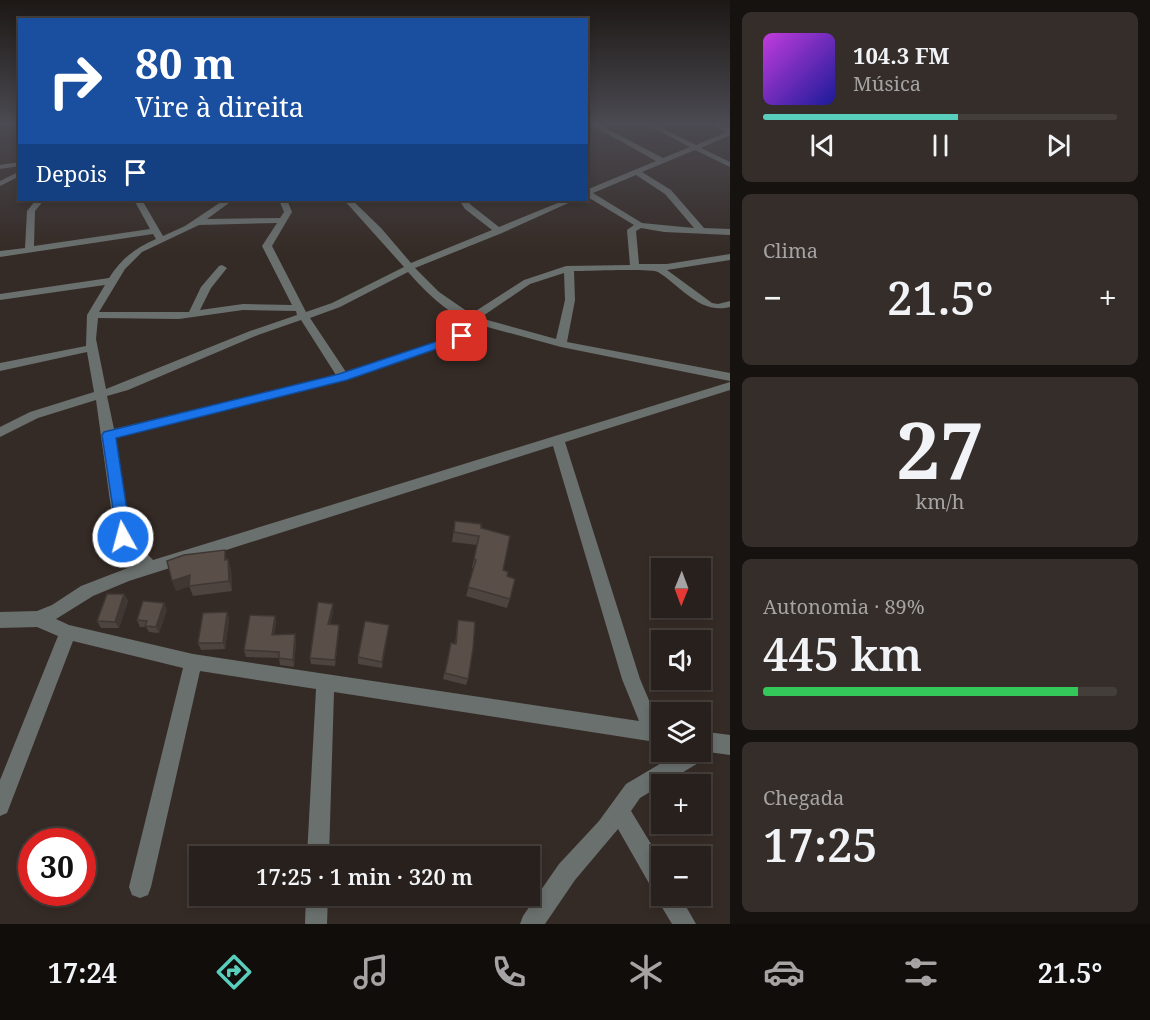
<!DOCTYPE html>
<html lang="pt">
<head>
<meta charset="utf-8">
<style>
	:root { --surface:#28201c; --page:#342d29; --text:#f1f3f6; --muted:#a5a3a3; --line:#443e3b; --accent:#5acebd }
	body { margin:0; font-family:"Noto Serif",serif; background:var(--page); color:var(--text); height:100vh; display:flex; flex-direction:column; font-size:22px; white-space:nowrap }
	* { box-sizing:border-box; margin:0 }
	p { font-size:20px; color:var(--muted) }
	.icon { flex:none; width:33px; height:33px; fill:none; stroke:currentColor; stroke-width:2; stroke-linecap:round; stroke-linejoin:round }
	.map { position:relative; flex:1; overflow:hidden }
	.side { display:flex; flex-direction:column; gap:12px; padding:12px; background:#16120f; width:420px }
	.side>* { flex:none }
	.top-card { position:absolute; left:18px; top:18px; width:570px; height:183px; border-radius:0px; box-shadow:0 3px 9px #0003,0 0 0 2px var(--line); background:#1a4fa0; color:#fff; overflow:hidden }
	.needle { width:39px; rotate:181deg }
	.controls { position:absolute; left:651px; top:558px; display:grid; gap:12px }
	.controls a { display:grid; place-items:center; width:60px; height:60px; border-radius:0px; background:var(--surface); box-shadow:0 3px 9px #0003,0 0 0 2px var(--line); font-size:30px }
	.speed { position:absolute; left:18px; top:828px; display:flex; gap:12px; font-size:30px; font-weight:700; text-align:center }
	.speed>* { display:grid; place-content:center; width:78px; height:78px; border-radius:50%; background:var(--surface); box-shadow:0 3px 9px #0003,0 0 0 2px var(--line); line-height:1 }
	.speed .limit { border:9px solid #d22; background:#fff; color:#111 }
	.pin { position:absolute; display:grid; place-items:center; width:51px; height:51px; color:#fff; margin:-26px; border-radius:12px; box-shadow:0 3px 9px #0006 }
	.me { position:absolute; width:66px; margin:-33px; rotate:353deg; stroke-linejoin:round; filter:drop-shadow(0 0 4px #0008) }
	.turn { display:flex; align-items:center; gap:21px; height:126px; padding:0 18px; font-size:27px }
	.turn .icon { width:78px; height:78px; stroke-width:2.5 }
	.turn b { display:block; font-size:42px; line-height:51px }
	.then { display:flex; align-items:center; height:57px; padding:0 18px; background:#0003; gap:12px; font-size:22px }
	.big { font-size:45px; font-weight:600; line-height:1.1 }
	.side .card { flex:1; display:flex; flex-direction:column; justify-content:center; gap:9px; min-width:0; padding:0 21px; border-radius:9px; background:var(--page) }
	.side .dial { align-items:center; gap:0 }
	.dial b { font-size:78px; line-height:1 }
	.song { display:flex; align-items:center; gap:18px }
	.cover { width:72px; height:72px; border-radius:9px; background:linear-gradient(135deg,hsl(290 70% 55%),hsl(240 70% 35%)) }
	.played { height:6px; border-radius:3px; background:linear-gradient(90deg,var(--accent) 55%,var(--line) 55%) }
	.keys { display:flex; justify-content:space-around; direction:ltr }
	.heat { display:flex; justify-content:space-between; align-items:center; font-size:33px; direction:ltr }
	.charge { height:9px; border-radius:4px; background:linear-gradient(90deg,#34c759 89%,var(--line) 0) }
	.trip { position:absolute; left:189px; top:846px; width:351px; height:60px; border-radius:0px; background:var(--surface); box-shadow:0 3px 9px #0003,0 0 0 2px var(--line); font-weight:600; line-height:60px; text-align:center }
	.dock { display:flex; height:96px; justify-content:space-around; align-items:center; background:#100d0b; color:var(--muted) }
	.dock .icon { width:42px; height:42px }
	.dock .on { color:var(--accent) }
	.dock b { font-size:27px; color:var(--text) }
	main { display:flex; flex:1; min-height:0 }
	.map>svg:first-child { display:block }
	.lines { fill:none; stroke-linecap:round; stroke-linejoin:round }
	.minor { fill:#6a706e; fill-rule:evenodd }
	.wall { fill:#4d433f }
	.shaded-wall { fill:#3f3733 }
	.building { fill:#5a4e49; stroke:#3f3733; stroke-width:1.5 }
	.route { fill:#1a73e8; stroke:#114b97; stroke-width:1.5 }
</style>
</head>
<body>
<main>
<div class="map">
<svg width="730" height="924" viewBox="0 0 730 924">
	<rect width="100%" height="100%" fill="#352b26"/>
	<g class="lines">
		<path class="minor" d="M588 123H596L663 158 690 147 644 123H652L696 145 727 132 710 123H718L730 128V135L701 148 730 162V167L695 150 642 172 671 190 704 228 730 229V235L664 232 641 228 636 231 639 264H667L730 254V260L667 270 712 303 718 304 730 301V307C700 315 681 286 658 272 651 268 587 271 574 271L575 300 567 342 730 373V381L561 347 480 325 466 338 457 342 347 380 116 438 131 537 153 560 730 382V390L565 442 640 679 659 724H662V743L334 692 329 856H307L316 689 200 671 151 887 148 895 140 898 132 895 129 887 183 668 73 641 7 813 0 816V780L58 636 37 627 0 628V612L37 611 52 605 81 586 138 564 120 547 115 537 96 400 38 418 0 437V427L30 412 94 392 87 352 0 371V363L86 346 87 315 105 285 0 300V294L109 278C121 259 135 248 156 239L153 234 0 257V251L25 248 27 211 36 200H44L35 211 34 246 150 229 134 200H142L163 236 185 226 224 200H233L207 219 280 218 284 212 279 200H287L292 212 272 246 306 312 332 303 404 267 344 200H352L381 228 411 263 492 230 465 209 459 200H467L471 205 499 227 565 200H575L502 233 415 268 439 292 471 314 524 280 566 266 630 265 627 230 634 225 586 196V190L656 161ZM636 175 665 194 694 228 642 223 593 193ZM277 223 262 246 292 305 243 304 200 310 211 288 227 268 222 265 219 266 201 287 189 312H99L125 269 142 252 199 225ZM408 272C425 291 446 313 471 322L458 334 449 338 346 372 310 318 340 307ZM564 273 565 300 556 339 480 318 530 284ZM243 310 296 311 297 315 250 331 106 389 96 339 98 318 179 319ZM301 320 336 375 114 429 107 396 128 390 258 335ZM553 446 622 679 639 721 193 654 69 625 56 619 93 596 129 581Z
			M20 162V166L0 169V165Z
			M20 171V176L0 186V181Z
			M700 731 730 735V755L708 752 705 759 640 798 631 811 662 862V896H680L696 924H672L660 904 658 893 654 892 618 829 575 880 545 924H520L523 916 559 864 599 821 626 784 680 752H700Z
			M306 896H328L327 924H305Z"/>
	</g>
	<path class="wall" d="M455 521 481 528 503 570 507 576 510 599 507 608 466 596 474 569 472 568 477 545 452 542Z
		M227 560 231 569 232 591 193 596 189 586 176 591Z
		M124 594 128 601 119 628H101L97 621Z
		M167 610 159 633 149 632 146 627H140L137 620Z
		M333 611 330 624 339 625V631L335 666 311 664 310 658Z
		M227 612 229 619 225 649 201 650 198 643Z
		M275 616 276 623 274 635 295 634 296 641 294 667 280 665 279 658 246 657 244 650Z
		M458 620 468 679 466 685 443 679 451 643 455 644Z
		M388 632 382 668 358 664V657Z"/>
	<path class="shaded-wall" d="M228 559 231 569 232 591 229 581Z
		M190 575 193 585 176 591 172 581Z
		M124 594 128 601 119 628 115 622Z
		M164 603 167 610 159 633 156 627Z
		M333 604V611L329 630 328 624Z
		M227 612 229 619 225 649 223 643Z
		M275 616 276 623 273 642 272 635Z
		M339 625V631L335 666V660Z
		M389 625 388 632 382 668V662Z
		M295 634 296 641 294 667 293 660Z"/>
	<path class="building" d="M455 521 481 524V528L510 536 503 570 508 572 507 576 515 579 510 599 468 587 476 560 474 559 479 536 454 532Z
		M225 550V560L228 559 229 581 189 586 190 575 172 581 167 561 184 555Z
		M107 594H124L115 622 97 621Z
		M143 601 164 603 156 627 145 626 147 621 137 620Z
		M318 602 333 604 328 624 339 625 335 660 310 658Z
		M227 612 223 643H198L203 613Z
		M250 615 275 616 272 635 295 634 293 660 279 658V652L244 650Z
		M458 620 475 622 473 649 468 679 445 673 451 643 456 644Z
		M365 621 389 625 382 662 358 657Z"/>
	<linearGradient id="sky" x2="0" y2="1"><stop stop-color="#1d1815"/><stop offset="0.49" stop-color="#4b4a52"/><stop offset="1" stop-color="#4b4a52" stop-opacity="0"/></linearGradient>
	<rect width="730" height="252" fill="url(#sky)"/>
	<path class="route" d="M462 333 467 336 465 339 347 380 116 438 131 537 128 542 123 543 118 542 102 435 104 432 339 374Z"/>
</svg>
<div class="controls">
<a><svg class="needle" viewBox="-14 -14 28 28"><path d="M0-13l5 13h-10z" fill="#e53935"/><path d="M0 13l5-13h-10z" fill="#a5a3a3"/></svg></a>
<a><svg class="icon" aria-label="sound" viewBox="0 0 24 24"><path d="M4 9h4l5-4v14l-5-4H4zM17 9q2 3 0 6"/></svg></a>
<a><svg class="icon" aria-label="layers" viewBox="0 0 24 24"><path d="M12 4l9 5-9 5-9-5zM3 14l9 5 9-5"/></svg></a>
<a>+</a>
<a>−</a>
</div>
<div class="speed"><div class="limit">30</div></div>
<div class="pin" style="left:462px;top:336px;background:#d93025"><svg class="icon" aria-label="arrive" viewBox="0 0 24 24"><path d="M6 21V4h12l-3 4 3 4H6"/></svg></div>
<svg class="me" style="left:123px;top:537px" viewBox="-20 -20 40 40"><circle r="17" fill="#1a73e8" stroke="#fff" stroke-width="3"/><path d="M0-11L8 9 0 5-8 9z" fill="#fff"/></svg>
<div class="trip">17:25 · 1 min · 320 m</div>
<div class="top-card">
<div class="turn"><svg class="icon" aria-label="right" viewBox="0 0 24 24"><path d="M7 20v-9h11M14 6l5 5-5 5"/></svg><div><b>80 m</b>Vire à direita</div></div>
<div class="then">Depois<svg class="icon" aria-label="arrive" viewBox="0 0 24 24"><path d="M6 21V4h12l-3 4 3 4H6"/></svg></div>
</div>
</div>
<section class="side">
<div class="card">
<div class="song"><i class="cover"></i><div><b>104.3 FM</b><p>Música</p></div></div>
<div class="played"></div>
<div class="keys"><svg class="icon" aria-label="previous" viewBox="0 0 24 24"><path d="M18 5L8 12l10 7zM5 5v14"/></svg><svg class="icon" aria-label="pause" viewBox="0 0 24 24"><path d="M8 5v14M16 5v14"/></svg><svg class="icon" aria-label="next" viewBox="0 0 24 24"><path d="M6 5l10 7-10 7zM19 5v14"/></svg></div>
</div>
<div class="card"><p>Clima</p>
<div class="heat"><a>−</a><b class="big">21.5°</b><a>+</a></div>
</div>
<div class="card dial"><b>27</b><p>km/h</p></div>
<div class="card"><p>Autonomia · 89%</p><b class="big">445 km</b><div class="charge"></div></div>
<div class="card"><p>Chegada</p><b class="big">17:25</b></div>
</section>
</main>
<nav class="dock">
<b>17:24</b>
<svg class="icon on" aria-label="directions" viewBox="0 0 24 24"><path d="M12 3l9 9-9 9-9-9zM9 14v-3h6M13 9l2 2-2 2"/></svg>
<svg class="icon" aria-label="music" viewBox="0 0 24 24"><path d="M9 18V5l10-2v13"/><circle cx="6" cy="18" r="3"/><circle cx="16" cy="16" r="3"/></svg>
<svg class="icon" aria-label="phone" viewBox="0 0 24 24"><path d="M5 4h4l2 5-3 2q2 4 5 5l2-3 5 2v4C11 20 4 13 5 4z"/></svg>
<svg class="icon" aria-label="climate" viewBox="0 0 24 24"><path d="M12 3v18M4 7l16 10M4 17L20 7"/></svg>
<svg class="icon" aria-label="car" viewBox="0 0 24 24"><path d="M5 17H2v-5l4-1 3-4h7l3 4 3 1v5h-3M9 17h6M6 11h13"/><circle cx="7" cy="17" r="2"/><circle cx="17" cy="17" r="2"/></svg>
<svg class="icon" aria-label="filters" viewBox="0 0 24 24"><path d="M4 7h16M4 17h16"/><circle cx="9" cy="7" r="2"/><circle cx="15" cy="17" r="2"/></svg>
<b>21.5°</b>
</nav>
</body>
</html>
